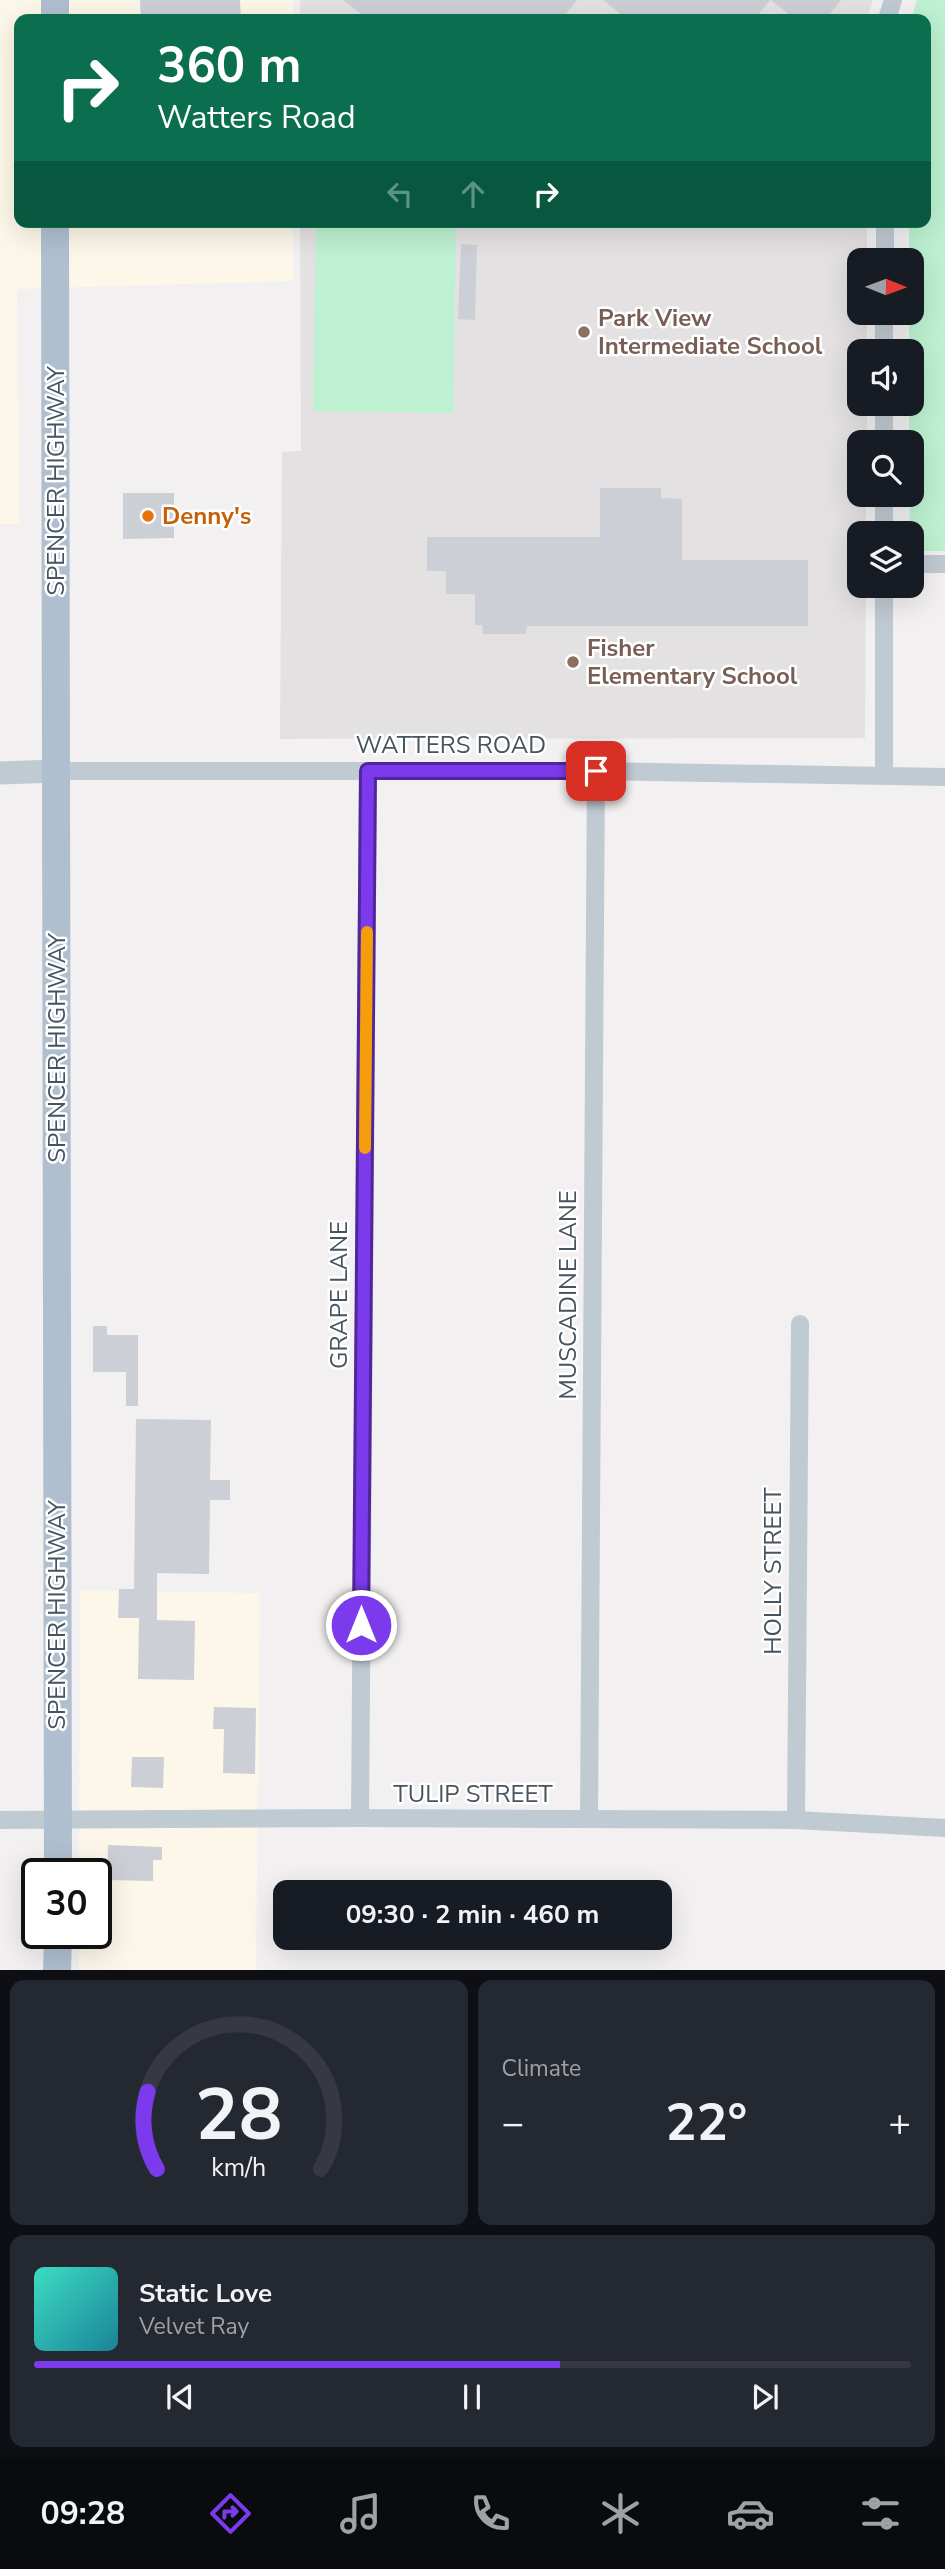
<!DOCTYPE html>
<html lang="en">
<head>
<meta charset="utf-8">
<style>
	:root { --surface:#171b24; --page:#242831; --text:#f1f3f6; --muted:#9ea1a6; --line:#363941; --accent:#7c3aed }
	body { margin:0; font-family:"Nunito Sans",sans-serif; background:var(--page); color:var(--text); height:100vh; display:flex; flex-direction:column; font-size:26px; white-space:nowrap }
	* { box-sizing:border-box; margin:0 }
	p { font-size:23px; color:var(--muted) }
	.icon { flex:none; width:38px; height:38px; fill:none; stroke:currentColor; stroke-width:2; stroke-linecap:round; stroke-linejoin:round }
	.map { position:relative; height:1970px; overflow:hidden }
	.details { display:flex; flex-direction:column; gap:10px; padding:10px; background:#0d0f14; flex:1 }
	.details>* { flex:none }
	.guide { position:absolute; left:14px; top:14px; width:917px; height:214px; border-radius:14px; box-shadow:0 7px 28px #0002; background:#0b6e4f; color:#fff; overflow:hidden }
	.needle { width:46px; rotate:91deg }
	.controls { position:absolute; left:847px; top:248px; display:grid; gap:14px }
	.controls a { display:grid; place-items:center; width:77px; height:77px; border-radius:14px; background:var(--surface); box-shadow:0 7px 28px #0002; font-size:35px }
	.speed { position:absolute; left:21px; top:1858px; display:flex; gap:14px; font-size:35px; font-weight:700; text-align:center }
	.speed>* { display:grid; place-content:center; width:91px; height:91px; border-radius:50%; background:var(--surface); box-shadow:0 7px 28px #0002; line-height:1 }
	.speed .limit { border:4px solid #111; border-radius:10px; background:#fff; color:#111 }
	.pin { position:absolute; display:grid; place-items:center; width:60px; height:60px; color:#fff; margin:-30px; border-radius:14px; box-shadow:0 4px 10px #0006 }
	.me { position:absolute; width:77px; margin:-38px; rotate:0deg; stroke-linejoin:round; filter:drop-shadow(0 0 5px #0008) }
	.turn { display:flex; align-items:center; gap:24px; height:147px; padding:0 28px; font-size:32px }
	.turn .icon { width:91px; height:91px; stroke-width:2.5 }
	.turn b { display:block; font-size:49px; line-height:60px }
	.lanes { display:flex; align-items:center; height:66px; padding:0 28px; background:#0003; justify-content:center; gap:35px; direction:ltr }
	.lanes .off { opacity:.35 }
	.big { font-size:52px; font-weight:700; line-height:1.1 }
	.details .tile { flex:1; display:flex; flex-direction:column; justify-content:center; gap:10px; min-width:0; padding:0 24px; border-radius:14px; background:var(--page) }
	.details .dial { align-items:center; gap:0 }
	.dial svg { height:182px; overflow:visible; fill:none; stroke:var(--line); stroke-width:7; stroke-linecap:round; text-anchor:middle }
	.dial text { fill:var(--text); stroke:none }
	.song { display:flex; align-items:center; gap:21px }
	.cover { width:84px; height:84px; border-radius:10px; background:linear-gradient(135deg,hsl(170 70% 55%),hsl(190 70% 35%)) }
	.played { height:7px; border-radius:4px; background:linear-gradient(90deg,var(--accent) 60%,var(--line) 60%) }
	.keys { display:flex; justify-content:space-around; direction:ltr }
	.heat { display:flex; justify-content:space-between; align-items:center; font-size:38px; direction:ltr }
	.details .tiles { flex:1; display:grid; gap:10px; grid-template-columns:1fr 1fr }
	.tile:last-child { grid-column:span 2 }
	.trip { position:absolute; left:273px; top:1880px; width:399px; height:70px; border-radius:14px; background:var(--surface); box-shadow:0 7px 28px #0002; font-weight:700; line-height:70px; text-align:center }
	.tabs { display:flex; height:112px; justify-content:space-around; align-items:center; background:#090b0e; color:var(--muted) }
	.tabs .icon { width:49px; height:49px }
	.tabs .selected { color:var(--accent) }
	.tabs b { font-size:32px; color:var(--text) }
	.map>svg:first-child { display:block }
	.commercial { fill:#fdf7e9 }
	.education { fill:#e3e1e2 }
	.garden { fill:#bdf1d1 }
	.building { fill:#cccfd5 }
	.lines { fill:none; stroke-linecap:round; stroke-linejoin:round }
	.minor { stroke:#c0cad2; stroke-width:18 }
	.tertiary { stroke:#c0cad2; stroke-width:23 }
	.primary { stroke:#afbfd0; stroke-width:28 }
	.route-casing { stroke:#51269a; stroke-width:18 }
	.route { stroke:#7c3aed; stroke-width:12 }
	.slow { stroke:#f59e0b; stroke-width:12 }
	.education-dot { fill:#8d6e63; stroke:#fff; stroke-width:2.5 }
	.food-dot { fill:#e8710a; stroke:#fff; stroke-width:2.5 }
	.labels { text-anchor:middle; dominant-baseline:central; stroke-width:5; stroke-linejoin:round; paint-order:stroke }
	.education-label { font-size:24px; font-weight:bold; fill:#785e54; stroke:#fff; text-anchor:start }
	.street-label { font-size:24px; fill:#47535e; stroke:#fff }
	.food-label { font-size:24px; font-weight:bold; fill:#c56008; stroke:#fff; text-anchor:start }
</style>
</head>
<body>
<div class="map">
<svg width="945" height="1971" viewBox="0 0 945 1971">
	<rect width="100%" height="100%" fill="#f2f0f0"/>
	<path class="commercial" d="M0 0H293V19H19V222H293V281L17 289 19 524H0Z
		M80 1590 260 1593 256 1970 79 1971V1934H96V1874H79Z"/>
	<path class="education" d="M300 0H873L867 19H300Z
		M300 222H867V261H859V313H867V352H859V404H867V443H859V495H866V534H859V586H866L865 738 280 739 282 452 301 451Z"/>
	<path class="garden" d="M917 0H945V551H912V534H909L912 443H909V404H912V352H909V313H912V261H909V222H926V19H911Z
		M316 222H456L453 413 313 411Z"/>
	<path class="building" d="M140 0H240L241 19H141Z
		M343 0H577L562 19H368Z
		M603 0H770L755 19H627Z
		M771 0H841L826 19H795Z
		M461 244 477 245 475 320 458 319Z
		M600 488H661V498L682 499V560H808V626H527L526 634H483L482 625H475V594H446V571H427V537H600Z
		M123 493H174V538L123 539Z
		M93 1326H107V1335H138V1406H126V1372H93Z
		M136 1419 211 1420 210 1480H230V1500H210L209 1574 157 1573V1620L195 1621 194 1680 138 1679 139 1618H118L119 1589H134Z
		M214 1707 256 1708 255 1774 223 1773 224 1729H213Z
		M132 1757H164L163 1788 131 1787Z
		M108 1845 162 1847V1860H153V1881L107 1880Z"/>
	<g class="lines">
		<path class="minor" d="M887 19 893 0
			M885 261V222
			M884 352V313
			M884 443V404
			M884 534V495
			M912 564H945
			M56 771H596L945 777
			M884 775V586
			M360 1818 368 771
			M589 1819 596 771
			M0 1820 360 1818 796 1820 945 1828
			M796 1820 800 1324"/>
		<path class="tertiary" d="M0 773 56 771"/>
		<path class="primary" d="M55 19V0
			M55 222 58 1874
			M57 1971 58 1934"/>
	</g>
	<g class="lines">
		<g class="route-casing">
			<path id="route" d="M361 1625 368 771H596"/>
		</g>
		<use href="#route" class="route"/>
		<path class="slow" d="M365 1148 367 932"/>
	</g>
	<g class="education-dot">
		<circle cx="584" cy="332" r="7"/>
		<circle cx="573" cy="662" r="7"/>
	</g>
	<circle class="food-dot" cx="148" cy="516" r="7"/>
	<g class="labels">
		<g class="education-label">
			<text x="598" y="318">Park View<tspan x="598" dy="28">Intermediate School</tspan></text>
			<text x="587" y="648">Fisher<tspan x="587" dy="28">Elementary School</tspan></text>
		</g>
		<g class="street-label">
			<text transform="translate(56 481) rotate(-90)">SPENCER HIGHWAY</text>
			<text x="451" y="745">WATTERS ROAD</text>
			<text transform="translate(57 1048) rotate(-90)">SPENCER HIGHWAY</text>
			<text transform="translate(339 1295) rotate(-90)">GRAPE LANE</text>
			<text transform="translate(568 1295) rotate(-90)">MUSCADINE LANE</text>
			<text transform="translate(773 1571) rotate(-90)">HOLLY STREET</text>
			<text transform="translate(57 1615) rotate(-90)">SPENCER HIGHWAY</text>
			<text x="473" y="1794">TULIP STREET</text>
		</g>
		<g class="food-label">
			<text x="162" y="516">Denny's</text>
		</g>
	</g>
</svg>
<div class="controls">
<a><svg class="needle" viewBox="-14 -14 28 28"><path d="M0-13l5 13h-10z" fill="#e53935"/><path d="M0 13l5-13h-10z" fill="#9ea1a6"/></svg></a>
<a><svg class="icon" aria-label="sound" viewBox="0 0 24 24"><path d="M4 9h4l5-4v14l-5-4H4zM17 9q2 3 0 6"/></svg></a>
<a><svg class="icon" aria-label="search" viewBox="0 0 24 24"><circle cx="10" cy="10" r="6"/><path d="M15 15l6 6"/></svg></a>
<a><svg class="icon" aria-label="layers" viewBox="0 0 24 24"><path d="M12 4l9 5-9 5-9-5zM3 14l9 5 9-5"/></svg></a>
</div>
<div class="speed"><div class="limit">30</div></div>
<div class="pin" style="left:596px;top:771px;background:#d93025"><svg class="icon" aria-label="arrive" viewBox="0 0 24 24"><path d="M6 21V4h12l-3 4 3 4H6"/></svg></div>
<svg class="me" style="left:361px;top:1625px" viewBox="-20 -20 40 40"><circle r="17" fill="#7c3aed" stroke="#fff" stroke-width="3"/><path d="M0-11L8 9 0 5-8 9z" fill="#fff"/></svg>
<div class="trip">09:30 · 2 min · 460 m</div>
<div class="guide">
<div class="turn"><svg class="icon" aria-label="right" viewBox="0 0 24 24"><path d="M7 20v-9h11M14 6l5 5-5 5"/></svg><div><b>360 m</b>Watters Road</div></div>
<div class="lanes"><svg class="icon off" aria-label="left" viewBox="0 0 24 24"><path d="M17 20v-9H6M10 6l-5 5 5 5"/></svg><svg class="icon off" aria-label="ahead" viewBox="0 0 24 24"><path d="M12 20V5M6 11l6-6 6 6"/></svg><svg class="icon" aria-label="right" viewBox="0 0 24 24"><path d="M7 20v-9h11M14 6l5 5-5 5"/></svg></div>
</div>
</div>
<section class="details">
<div class="tiles">
<div class="tile dial"><svg viewBox="0 0 100 80">
<path d="M14 69A42 42 0 1 1 86 69"/>
<path d="M14 69A42 42 0 0 1 10 35" stroke="#7c3aed"/>
<text x="50" y="56" font-size="32" font-weight="700">28</text>
<text x="50" y="72" font-size="11">km/h</text>
</svg></div>
<div class="tile"><p>Climate</p>
<div class="heat"><a>−</a><b class="big">22°</b><a>+</a></div>
</div>
<div class="tile">
<div class="song"><i class="cover"></i><div><b>Static Love</b><p>Velvet Ray</p></div></div>
<div class="played"></div>
<div class="keys"><svg class="icon" aria-label="previous" viewBox="0 0 24 24"><path d="M18 5L8 12l10 7zM5 5v14"/></svg><svg class="icon" aria-label="pause" viewBox="0 0 24 24"><path d="M8 5v14M16 5v14"/></svg><svg class="icon" aria-label="next" viewBox="0 0 24 24"><path d="M6 5l10 7-10 7zM19 5v14"/></svg></div>
</div>
</div>
</section>
<nav class="tabs">
<b>09:28</b>
<svg class="icon selected" aria-label="directions" viewBox="0 0 24 24"><path d="M12 3l9 9-9 9-9-9zM9 14v-3h6M13 9l2 2-2 2"/></svg>
<svg class="icon" aria-label="music" viewBox="0 0 24 24"><path d="M9 18V5l10-2v13"/><circle cx="6" cy="18" r="3"/><circle cx="16" cy="16" r="3"/></svg>
<svg class="icon" aria-label="phone" viewBox="0 0 24 24"><path d="M5 4h4l2 5-3 2q2 4 5 5l2-3 5 2v4C11 20 4 13 5 4z"/></svg>
<svg class="icon" aria-label="climate" viewBox="0 0 24 24"><path d="M12 3v18M4 7l16 10M4 17L20 7"/></svg>
<svg class="icon" aria-label="car" viewBox="0 0 24 24"><path d="M5 17H2v-5l4-1 3-4h7l3 4 3 1v5h-3M9 17h6M6 11h13"/><circle cx="7" cy="17" r="2"/><circle cx="17" cy="17" r="2"/></svg>
<svg class="icon" aria-label="filters" viewBox="0 0 24 24"><path d="M4 7h16M4 17h16"/><circle cx="9" cy="7" r="2"/><circle cx="15" cy="17" r="2"/></svg>
</nav>
</body>
</html>
